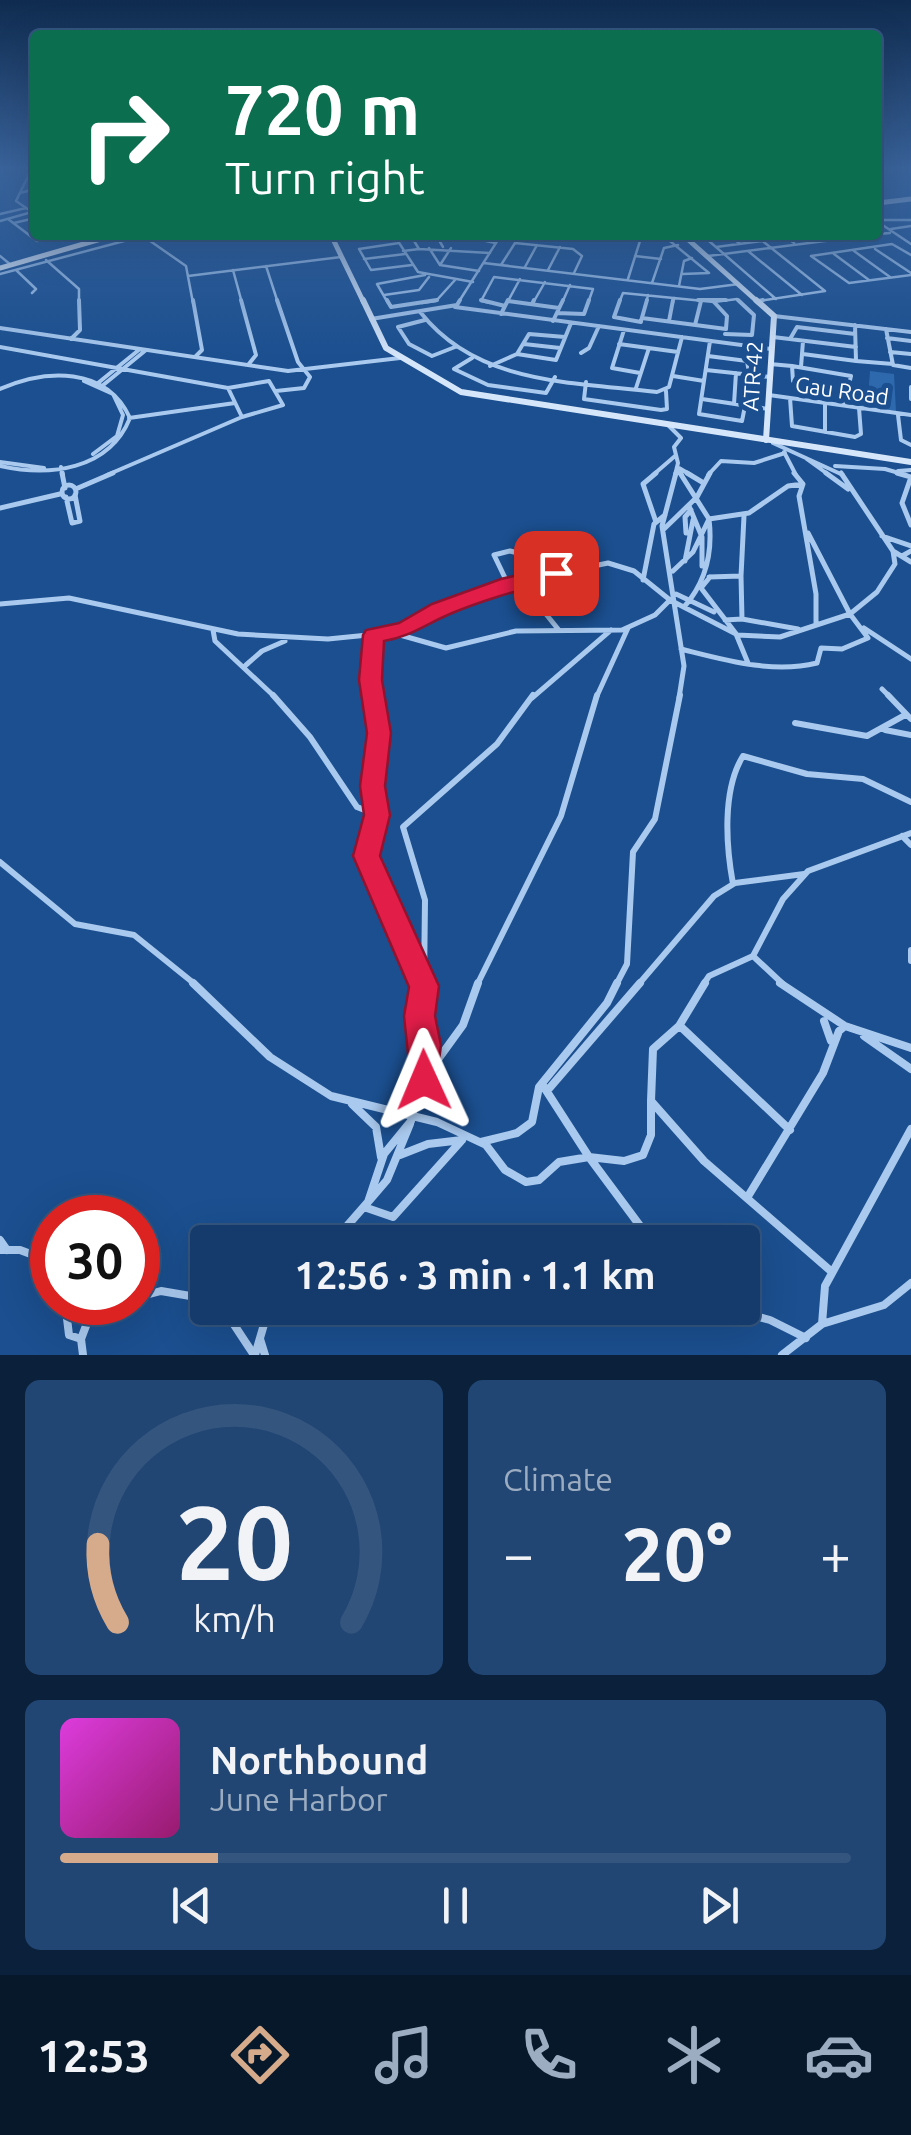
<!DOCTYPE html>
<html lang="en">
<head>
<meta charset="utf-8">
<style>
	:root { --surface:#143b6b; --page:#214673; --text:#f1f3f6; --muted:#9dadc1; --line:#33557e; --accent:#d6ab8b }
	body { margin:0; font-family:Ubuntu,sans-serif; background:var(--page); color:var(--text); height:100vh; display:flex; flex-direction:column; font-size:38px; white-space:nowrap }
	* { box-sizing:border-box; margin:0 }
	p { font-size:32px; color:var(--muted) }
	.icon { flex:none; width:55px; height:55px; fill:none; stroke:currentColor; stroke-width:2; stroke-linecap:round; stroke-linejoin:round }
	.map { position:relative; height:1355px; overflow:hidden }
	.side { display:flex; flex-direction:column; gap:25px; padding:25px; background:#0b203b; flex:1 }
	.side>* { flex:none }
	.guide { position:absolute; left:30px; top:30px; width:852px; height:210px; border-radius:10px; box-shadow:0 10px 40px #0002,0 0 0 2px var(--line); background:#0b6e4f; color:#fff; overflow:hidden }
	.speed { position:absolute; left:30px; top:1195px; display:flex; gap:20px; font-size:50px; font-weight:700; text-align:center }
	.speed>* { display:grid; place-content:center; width:130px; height:130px; border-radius:50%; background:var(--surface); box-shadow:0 10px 40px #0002,0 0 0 2px var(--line); line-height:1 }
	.speed .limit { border:15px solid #d22; background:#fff; color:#111 }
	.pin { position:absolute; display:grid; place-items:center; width:85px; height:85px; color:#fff; margin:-42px; border-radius:20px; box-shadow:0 5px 15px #0006 }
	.me { position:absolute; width:110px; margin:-55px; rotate:359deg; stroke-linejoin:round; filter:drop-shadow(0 0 8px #0008) }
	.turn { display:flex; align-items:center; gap:35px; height:210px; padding:0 30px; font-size:45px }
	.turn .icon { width:130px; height:130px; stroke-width:2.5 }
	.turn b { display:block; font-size:70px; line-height:85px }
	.big { font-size:75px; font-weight:700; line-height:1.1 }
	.side .widget { flex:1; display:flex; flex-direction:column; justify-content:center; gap:15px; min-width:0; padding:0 35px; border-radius:15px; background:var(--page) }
	.side .dial { align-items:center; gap:0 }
	.dial svg { height:260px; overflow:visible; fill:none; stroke:var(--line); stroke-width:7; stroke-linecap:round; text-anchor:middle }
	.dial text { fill:var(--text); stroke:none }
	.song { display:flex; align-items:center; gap:30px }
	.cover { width:120px; height:120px; border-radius:15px; background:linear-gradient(135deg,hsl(300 70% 55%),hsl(320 70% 35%)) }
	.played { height:10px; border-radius:5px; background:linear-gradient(90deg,var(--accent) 20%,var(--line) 20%) }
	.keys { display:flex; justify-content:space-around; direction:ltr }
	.heat { display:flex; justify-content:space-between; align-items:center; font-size:55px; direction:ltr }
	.side .tiles { flex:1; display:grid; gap:25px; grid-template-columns:1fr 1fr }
	.widget:last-child { grid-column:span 2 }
	.trip { position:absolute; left:190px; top:1225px; width:570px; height:100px; border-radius:10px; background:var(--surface); box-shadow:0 10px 40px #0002,0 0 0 2px var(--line); font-weight:700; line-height:100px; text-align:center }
	.tabs { display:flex; height:160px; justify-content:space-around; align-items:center; background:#08182b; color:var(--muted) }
	.tabs .icon { width:70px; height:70px }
	.tabs .active { color:var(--accent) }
	.tabs b { font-size:45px; color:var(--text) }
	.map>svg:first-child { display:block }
	.green { fill:#2e69ad }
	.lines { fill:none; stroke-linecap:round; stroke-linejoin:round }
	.street-far4 { stroke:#a9c9ee; stroke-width:2.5 }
	.street-far3 { stroke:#a9c9ee; stroke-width:4 }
	.street-far2 { stroke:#a9c9ee; stroke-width:5 }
	.street-far1 { stroke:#a9c9ee; stroke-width:6 }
	.street { stroke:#a9c9ee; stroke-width:8 }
	.secondary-far1 { stroke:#d6e6fa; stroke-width:5 }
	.secondary { stroke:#d6e6fa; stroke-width:6 }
	.primary { stroke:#f0f6ff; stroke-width:5 }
	.route { fill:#e11d48; stroke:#92132f; stroke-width:2.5 }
	.labels { text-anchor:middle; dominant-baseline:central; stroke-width:10; stroke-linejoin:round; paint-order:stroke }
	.far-street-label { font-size:22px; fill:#fff; stroke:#1b4f8f }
</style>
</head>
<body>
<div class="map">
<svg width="911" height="1355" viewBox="0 0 911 1355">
	<rect width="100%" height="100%" fill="#1b4f8f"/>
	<path class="green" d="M870 371 894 374 896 411 857 405 868 397Z"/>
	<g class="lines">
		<path class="street-far4" d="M32 168 16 201 32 212
			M20 193 35 189
			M0 214 26 208
			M8 219 37 241 64 235
			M878 220H911
			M0 221 32 212
			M878 222 911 244
			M14 223 35 218
			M891 229 911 226
			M878 234 890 233
			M352 235H369
			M394 235 418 272 473 282
			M436 235 443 247
			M460 235 495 243
			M702 235 776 299
			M729 235 740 244
			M755 235 825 291
			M783 235 794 243
			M396 238 419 235
			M399 243 359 249 371 270 412 265
			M716 247 762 241
			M429 248 440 265 479 271
			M419 249 490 253
			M875 249 911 273
			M403 251 419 249 411 236
			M748 251 802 295
			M854 251 890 277
			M834 254 869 280
			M0 256 11 265
			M635 256 661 259
			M708 256 872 235
			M811 256 849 283 911 275
			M811 256 892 244 911 255
			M364 259 405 254
			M46 260 79 289V303
			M484 263 700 289 739 284
			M440 265 451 248
			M501 265 515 243 573 249 582 256 574 273
			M266 266 278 303
			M525 267 537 245
			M16 270 36 289 32 293
			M233 270 242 303
			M548 270 560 247
			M0 274 143 236 186 266 193 303
			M188 276 341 257
			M628 279 640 241 665 237 709 273 682 274
			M652 283 664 248 678 245
			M679 286 684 261 692 258
			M384 295 419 290 429 277
			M508 301 522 303
			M759 301 825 291
			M388 303 377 284 425 275
			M422 303 436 301 455 280
			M458 303 501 235
			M490 303 481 301 494 277 593 289 588 303
			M507 303 520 279
			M533 303 545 282
			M562 303 570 285
			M619 303 623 293 714 302 737 299 741 303
			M646 303 648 295
			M673 303 674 298"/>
		<path class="street-far3" d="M193 300 202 350 195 357
			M241 300 256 355 248 365
			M387 300 391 307 437 300
			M481 300 505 306
			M620 300 614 317 641 322
			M698 300H726
			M508 301 559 308
			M759 301 763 300
			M714 302 727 316 726 329
			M532 304 534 300
			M455 307 771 349
			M421 313C478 385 573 382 657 392L669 387 682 337
			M557 313 584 314 589 300
			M501 314 508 300
			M774 316 911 332
			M642 318 726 329
			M371 319 457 305 460 300
			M425 320 398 327 409 344 432 356 455 347
			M553 321 563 300
			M641 321 647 300
			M669 321 673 300
			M695 325 701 301
			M0 328 288 371 400 358
			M886 329 893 365 911 368
			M624 330 612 368 640 373
			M725 334 752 335 754 315 738 300
			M773 337 856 347
			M887 338 911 341
			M71 339 80 330 79 300
			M790 339 797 327 855 334
			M710 341 699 414 742 421 745 406
			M524 344 560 348
			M619 344 678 352
			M0 347 228 388 269 381 283 405 242 417 107 475
			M890 352 911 354
			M581 353 589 348 599 326
			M517 354 529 334 565 337
			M803 354 856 361 855 325
			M708 356 747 361 749 373
			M472 358 454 369 488 385 546 393 555 377
			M856 361 893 364
			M770 364 792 366 793 381 850 389
			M490 366 517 354 556 360 571 323
			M792 366 851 376 844 405
			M801 367 803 341
			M706 370 770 377
			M673 376 704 381
			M84 381 113 394 123 415 117 436 93 454
			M586 382 584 399 661 410 667 409 666 391
			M98 383 140 349
			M102 386 146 350
			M911 387V399
			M228 388 242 417
			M636 388 649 348
			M0 389C46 369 106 366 130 418 109 470 50 477 0 466
			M276 391 304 388 310 377 298 362 277 300
			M769 395 911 415
			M790 398 792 426 855 437 861 434 859 408
			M702 399 768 409
			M825 403V432
			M734 404 736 373
			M898 415 901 440 911 445
			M129 418 235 403
			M668 425 681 438 674 447 678 463 675 475
			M773 443 843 475
			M784 452 796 475
			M804 457 829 475
			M0 462 44 468
			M835 466 885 469 906 475
			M61 467 63 475
			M677 468 682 475
			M679 468 691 475
			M898 471 911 470
			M653 475 675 456
			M708 475 721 461 754 463 785 453"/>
		<path class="street-far2" d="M62 473 65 488
			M656 473 643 484 656 522
			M676 473 662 526 684 666 679 698
			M687 473 702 482
			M794 473 803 484 799 496 816 594V623
			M826 473 848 489
			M897 473 911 477
			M911 477 902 503 911 525
			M62 492a7 7 0 1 1 14 0a7 7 0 1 1-14 0Z
			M78 488 113 473
			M66 497 72 523
			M689 506 702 537V566
			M0 508 60 494
			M72 523 80 521 75 495
			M664 529 697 497 710 473
			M686 533 685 517 691 510
			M882 536 911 546
			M893 551 911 562
			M902 556 911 551
			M685 561 693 520
			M673 571 693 552 709 519 680 473
			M709 577 741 576 744 516
			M710 577 701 588 737 635 780 637 850 614 808 533
			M643 580 654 524 665 515
			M676 594 714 612
			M0 604 69 598 238 634 328 639 398 632 439 610 508 584 608 563 634 571 670 600 736 634 748 663
			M684 607C706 582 713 552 709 519L749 513 788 486 803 484
			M742 619 798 629
			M725 620 742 619 741 576
			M864 628 911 659
			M558 629 533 598 508 584 494 555 510 551 572 567
			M213 630 215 641 276 698
			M393 633 446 648 516 631 622 630 655 615 670 600
			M681 649C725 660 772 674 817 663L821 648 842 649 868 638 850 614 877 592 895 564 893 551 841 473
			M246 665 262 651 285 641
			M882 689 891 698
			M374 698V636
			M532 698 611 630
			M596 698 628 628"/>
		<path class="street-far1" d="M273 695 310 737 357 807 377 815
			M373 695 379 733 373 778 377 815 366 856 424 985
			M888 695 911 719
			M795 723 867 736 905 715
			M885 730 911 735
			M902 836 911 845
			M0 862 75 924 134 935 196 985
			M733 884C726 846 722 790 743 756L807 774 863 779 911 802
			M911 950V961
			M753 956 784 985
			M424 983 425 900 403 827 497 744 533 695
			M477 985 561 816 597 695
			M616 985 627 964 633 852 655 819 680 695
			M638 985 714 896 735 883 804 874
			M703 985 709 976 753 956 783 899 808 871 911 833"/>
		<path class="street" d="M193 983 270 1057 331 1096 437 1122 486 1145 505 1170 526 1182 539 1180 559 1162 589 1157 652 1242
			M780 983 845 1026
			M824 1021 831 1041
			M680 1026 790 1130
			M864 1036 911 1069
			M426 1076 463 1025 478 983
			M542 1084 589 1157 624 1161 643 1155 651 1135V1101L704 1161 832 1272
			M547 1091 640 983
			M651 1101 653 1049 679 1026 705 983
			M352 1104 376 1127 381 1157
			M481 1142 517 1133 532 1122 539 1087 607 1003 617 983
			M400 1155 428 1144 462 1140
			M747 1198 823 1073 839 1031 845 1026 911 1048
			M369 1201 387 1180 410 1124
			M364 1207 393 1217 462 1140
			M0 1240 7 1250
			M333 1242 368 1202 384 1154 411 1121 426 1054 419 1016 422 983
			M0 1250H20L52 1262
			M138 1297 161 1291 208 1299
			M65 1302 69 1335 81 1339
			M223 1308 254 1355
			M725 1308 770 1320 806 1338
			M234 1323 265 1321
			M822 1324 825 1286 911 1129
			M260 1339 265 1355
			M83 1355 81 1339 95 1302
			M255 1355 265 1321 275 1308
			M782 1355 822 1324 884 1305 911 1283"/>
		<path class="secondary-far1" d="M878 203 911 199
			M331 235 364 303
			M683 235 759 303"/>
		<path class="secondary" d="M363 300 386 348 461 392 911 462
			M756 300 774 316 766 440"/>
		<path class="primary" d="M0 268 115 235"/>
	</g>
	<linearGradient id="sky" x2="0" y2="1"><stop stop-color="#0f2b4f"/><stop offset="0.47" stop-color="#39639b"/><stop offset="1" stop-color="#39639b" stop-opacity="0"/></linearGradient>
	<rect width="911" height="358" fill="url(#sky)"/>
	<path class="route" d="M556 566 567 573 564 578C525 589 487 598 450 614 426 624 410 637 384 641L382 680 391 733 385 786 390 815 380 856 439 986 435 1016 441 1045 435 1091 424 1096 412 1091 404 1016 409 987 353 856 364 815 360 786 367 733 359 680 363 635 366 630 399 623 432 604 501 579Z"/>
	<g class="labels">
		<g class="far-street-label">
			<text transform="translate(752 376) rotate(-86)">ATR-42</text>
			<text transform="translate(842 390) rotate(8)">Gau Road</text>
		</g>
	</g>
</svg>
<div class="speed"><div class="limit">30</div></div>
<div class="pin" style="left:556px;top:573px;background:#d93025"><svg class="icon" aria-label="arrive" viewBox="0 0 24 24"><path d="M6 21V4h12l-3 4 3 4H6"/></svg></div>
<svg class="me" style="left:424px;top:1080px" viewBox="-20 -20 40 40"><path d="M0-17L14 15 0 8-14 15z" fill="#e11d48" stroke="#fff" stroke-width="4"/></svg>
<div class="trip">12:56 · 3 min · 1.1 km</div>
<div class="guide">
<div class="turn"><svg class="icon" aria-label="right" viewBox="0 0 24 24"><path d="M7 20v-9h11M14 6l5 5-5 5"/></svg><div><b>720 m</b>Turn right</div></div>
</div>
</div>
<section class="side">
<div class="tiles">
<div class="widget dial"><svg viewBox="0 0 100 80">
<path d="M14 69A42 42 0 1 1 86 69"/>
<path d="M14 69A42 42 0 0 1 8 45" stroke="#d6ab8b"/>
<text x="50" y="56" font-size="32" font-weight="700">20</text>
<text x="50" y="72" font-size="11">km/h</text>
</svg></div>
<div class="widget"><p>Climate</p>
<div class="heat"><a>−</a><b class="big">20°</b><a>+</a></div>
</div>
<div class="widget">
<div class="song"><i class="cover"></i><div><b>Northbound</b><p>June Harbor</p></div></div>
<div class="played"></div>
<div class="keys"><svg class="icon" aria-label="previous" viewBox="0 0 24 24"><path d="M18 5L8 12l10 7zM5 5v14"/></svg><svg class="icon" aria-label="pause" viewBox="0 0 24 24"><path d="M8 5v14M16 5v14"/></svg><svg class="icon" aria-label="next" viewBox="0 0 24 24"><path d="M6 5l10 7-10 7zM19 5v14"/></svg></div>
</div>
</div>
</section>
<nav class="tabs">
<b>12:53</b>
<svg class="icon active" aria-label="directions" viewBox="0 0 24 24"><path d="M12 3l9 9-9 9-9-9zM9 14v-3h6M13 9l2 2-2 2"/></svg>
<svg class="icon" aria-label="music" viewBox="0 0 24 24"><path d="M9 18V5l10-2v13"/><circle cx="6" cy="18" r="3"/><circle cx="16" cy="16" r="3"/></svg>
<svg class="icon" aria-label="phone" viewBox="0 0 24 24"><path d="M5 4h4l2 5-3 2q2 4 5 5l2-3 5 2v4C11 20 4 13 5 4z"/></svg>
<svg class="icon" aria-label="climate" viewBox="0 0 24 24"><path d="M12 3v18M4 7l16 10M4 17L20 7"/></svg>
<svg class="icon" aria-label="car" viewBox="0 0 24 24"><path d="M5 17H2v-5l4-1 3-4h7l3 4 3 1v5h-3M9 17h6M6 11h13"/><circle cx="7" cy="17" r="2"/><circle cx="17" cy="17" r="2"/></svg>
</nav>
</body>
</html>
